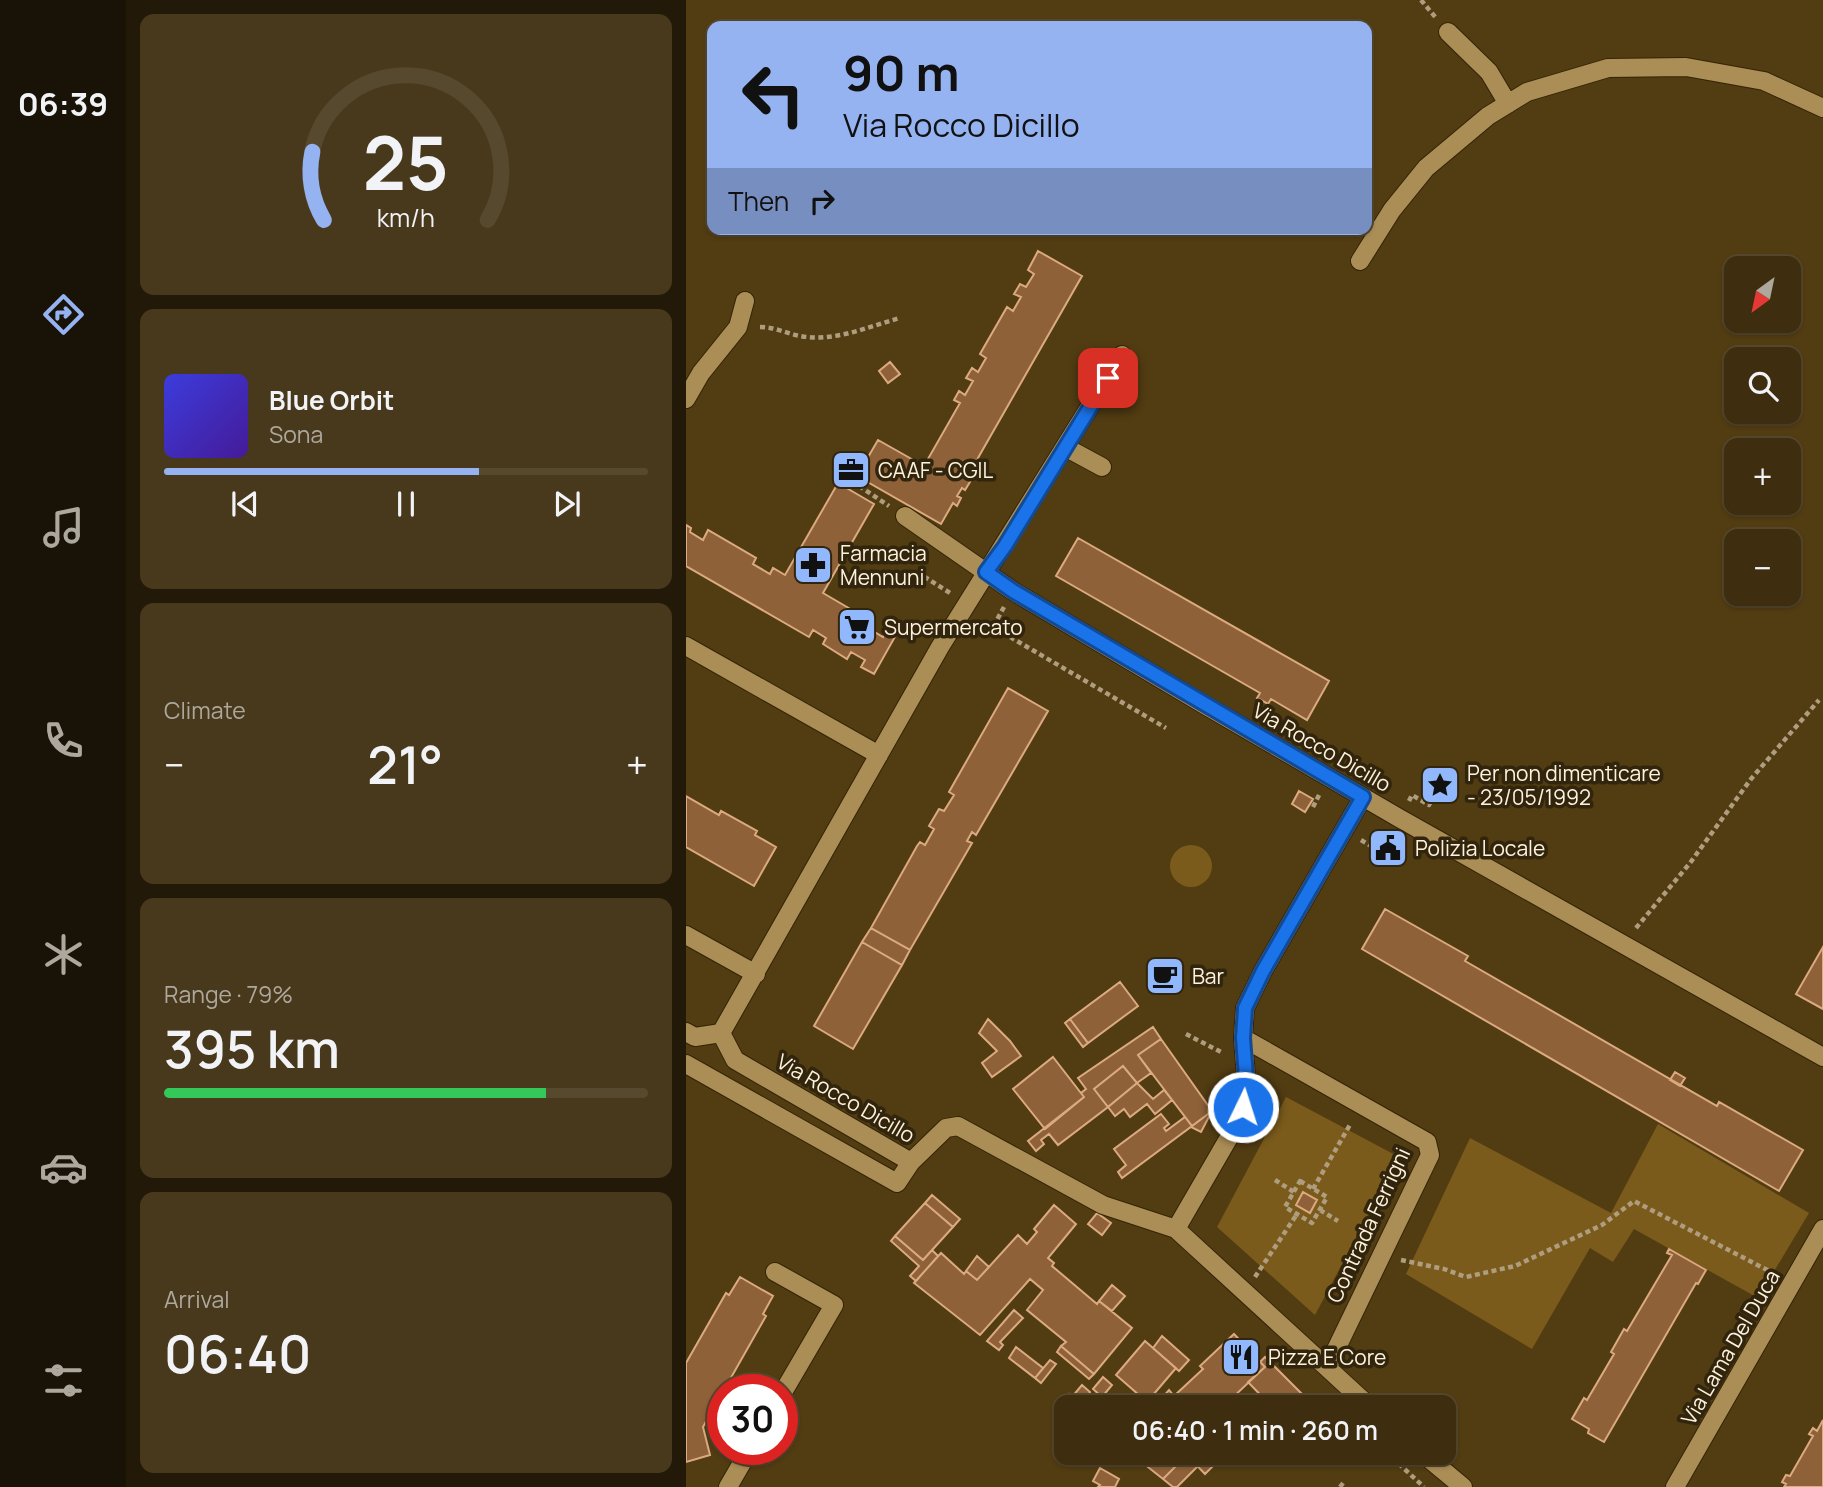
<!DOCTYPE html>
<html lang="en">
<head>
<meta charset="utf-8">
<style>
	:root { --surface:#3e2d0e; --page:#49391c; --text:#f1f3f6; --muted:#ada89e; --line:#57492e; --accent:#95b2f1 }
	body { margin:0; font-family:Manrope,sans-serif; background:var(--page); color:var(--text); height:100vh; display:flex; flex-direction:column; font-size:26px; white-space:nowrap }
	* { box-sizing:border-box; margin:0 }
	p { font-size:23px; color:var(--muted) }
	.icon { flex:none; width:38px; height:38px; fill:none; stroke:currentColor; stroke-width:2; stroke-linecap:round; stroke-linejoin:round }
	.map { position:relative; flex:1; overflow:hidden }
	.drawer { display:flex; flex-direction:column; gap:14px; padding:14px; background:#221908; width:560px }
	.drawer>* { flex:none }
	.banner { position:absolute; left:21px; top:21px; width:665px; height:214px; border-radius:14px; box-shadow:0 2px 5px #0004,0 0 0 2px var(--line); background:#95b2f1; color:#111; overflow:hidden }
	.needle { width:46px; rotate:213deg }
	.fabs { position:absolute; left:1038px; top:256px; display:grid; gap:14px }
	.fabs a { display:grid; place-items:center; width:77px; height:77px; border-radius:14px; background:var(--surface); box-shadow:0 2px 5px #0004,0 0 0 2px var(--line); font-size:35px }
	.speed { position:absolute; left:21px; top:1374px; display:flex; gap:14px; font-size:35px; font-weight:700; text-align:center }
	.speed>* { display:grid; place-content:center; width:91px; height:91px; border-radius:50%; background:var(--surface); box-shadow:0 2px 5px #0004,0 0 0 2px var(--line); line-height:1 }
	.speed .limit { border:10px solid #d22; background:#fff; color:#111 }
	.pin { position:absolute; display:grid; place-items:center; width:60px; height:60px; color:#fff; margin:-30px; border-radius:14px; box-shadow:0 4px 10px #0006 }
	.me { position:absolute; width:77px; margin:-38px; rotate:4deg; stroke-linejoin:round; filter:drop-shadow(0 0 5px #0008) }
	.turn { display:flex; align-items:center; gap:24px; height:147px; padding:0 21px; font-size:32px }
	.turn .icon { width:91px; height:91px; stroke-width:2.5 }
	.turn b { display:block; font-size:49px; line-height:60px }
	.then { display:flex; align-items:center; height:66px; padding:0 21px; background:#0003; gap:14px; font-size:26px }
	.big { font-size:52px; font-weight:600; line-height:1.1 }
	.drawer .widget { flex:1; display:flex; flex-direction:column; justify-content:center; gap:10px; min-width:0; padding:0 24px; border-radius:14px; background:var(--page) }
	.drawer .dial { align-items:center; gap:0 }
	.dial svg { height:182px; overflow:visible; fill:none; stroke:var(--line); stroke-width:7; stroke-linecap:round; text-anchor:middle }
	.dial text { fill:var(--text); stroke:none }
	.song { display:flex; align-items:center; gap:21px }
	.cover { width:84px; height:84px; border-radius:10px; background:linear-gradient(135deg,hsl(240 70% 55%),hsl(260 70% 35%)) }
	.played { height:7px; border-radius:4px; background:linear-gradient(90deg,var(--accent) 65%,var(--line) 65%) }
	.keys { display:flex; justify-content:space-around; direction:ltr }
	.heat { display:flex; justify-content:space-between; align-items:center; font-size:38px; direction:ltr }
	.charge { height:10px; border-radius:5px; background:linear-gradient(90deg,#34c759 79%,var(--line) 0) }
	.trip { position:absolute; left:368px; top:1395px; width:402px; height:70px; border-radius:14px; background:var(--surface); box-shadow:0 2px 5px #0004,0 0 0 2px var(--line); font-weight:600; line-height:70px; text-align:center }
	main { display:flex; flex:1; min-height:0 }
	.menu { display:flex; flex-direction:column; width:126px; justify-content:space-around; align-items:center; background:#191206; color:var(--muted) }
	.menu .icon { width:49px; height:49px }
	.menu .active { color:var(--accent) }
	.menu b { font-size:32px; color:var(--text) }
	.map>svg:first-child { display:block }
	.green { fill:#7b5b1b }
	.building { fill:#8e6138; stroke:#dcaa80; stroke-width:2 }
	.lines { fill:none; stroke-linecap:round; stroke-linejoin:round }
	.minor-casing { stroke:#332407; stroke-width:20 }
	.path { stroke:#ae9d7e; stroke-width:4.5; stroke-dasharray:5 3.5; stroke-linecap:butt }
	.minor { stroke:#ab8d56; stroke-width:18 }
	.route-casing { stroke:#114b97; stroke-width:18 }
	.route { stroke:#1a73e8; stroke-width:12 }
	.labels { text-anchor:middle; dominant-baseline:central; stroke-width:7; stroke-linejoin:round; paint-order:stroke }
	.poi-label { font-size:21px; fill:#fff2dc; stroke:#31250e; text-anchor:start }
	.street-label { font-size:21px; fill:#fff2dc; stroke:#31250e }
</style>
</head>
<body>
<main>
<nav class="menu">
<b>06:39</b>
<svg class="icon active" aria-label="directions" viewBox="0 0 24 24"><path d="M12 3l9 9-9 9-9-9zM9 14v-3h6M13 9l2 2-2 2"/></svg>
<svg class="icon" aria-label="music" viewBox="0 0 24 24"><path d="M9 18V5l10-2v13"/><circle cx="6" cy="18" r="3"/><circle cx="16" cy="16" r="3"/></svg>
<svg class="icon" aria-label="phone" viewBox="0 0 24 24"><path d="M5 4h4l2 5-3 2q2 4 5 5l2-3 5 2v4C11 20 4 13 5 4z"/></svg>
<svg class="icon" aria-label="climate" viewBox="0 0 24 24"><path d="M12 3v18M4 7l16 10M4 17L20 7"/></svg>
<svg class="icon" aria-label="car" viewBox="0 0 24 24"><path d="M5 17H2v-5l4-1 3-4h7l3 4 3 1v5h-3M9 17h6M6 11h13"/><circle cx="7" cy="17" r="2"/><circle cx="17" cy="17" r="2"/></svg>
<svg class="icon" aria-label="filters" viewBox="0 0 24 24"><path d="M4 7h16M4 17h16"/><circle cx="9" cy="7" r="2"/><circle cx="15" cy="17" r="2"/></svg>
</nav>
<section class="drawer">
<div class="widget dial"><svg viewBox="0 0 100 80">
<path d="M14 69A42 42 0 1 1 86 69"/>
<path d="M14 69A42 42 0 0 1 9 39" stroke="#95b2f1"/>
<text x="50" y="56" font-size="32" font-weight="700">25</text>
<text x="50" y="72" font-size="11">km/h</text>
</svg></div>
<div class="widget">
<div class="song"><i class="cover"></i><div><b>Blue Orbit</b><p>Sona</p></div></div>
<div class="played"></div>
<div class="keys"><svg class="icon" aria-label="previous" viewBox="0 0 24 24"><path d="M18 5L8 12l10 7zM5 5v14"/></svg><svg class="icon" aria-label="pause" viewBox="0 0 24 24"><path d="M8 5v14M16 5v14"/></svg><svg class="icon" aria-label="next" viewBox="0 0 24 24"><path d="M6 5l10 7-10 7zM19 5v14"/></svg></div>
</div>
<div class="widget"><p>Climate</p>
<div class="heat"><a>−</a><b class="big">21°</b><a>+</a></div>
</div>
<div class="widget"><p>Range · 79%</p><b class="big">395 km</b><div class="charge"></div></div>
<div class="widget"><p>Arrival</p><b class="big">06:40</b></div>
</section>
<div class="map">
<svg width="1137" height="1487" viewBox="0 0 1137 1487">
	<rect width="100%" height="100%" fill="#523c12"/>
	<path class="green" d="M484 866a21 21 0 1 1 42 0a21 21 0 1 1-42 0Z
		M600 1097 713 1157 629 1315 531 1227Z
		M972 1124 1123 1213 1072 1298 948 1229 927 1262 904 1248 846 1349 720 1274 784 1138 925 1213Z"/>
	<path class="building" d="M352 251 396 276 292 458 291 461 295 463 292 469 288 466 283 475 287 477 279 490 276 488 271 496 275 498 271 506 267 503 255 524 171 476 192 440 238 466 274 403 268 400 273 391 279 395 287 381 280 378 286 368 292 372 300 358 294 354 321 307 327 311 335 297 328 294 334 284 340 287 348 274 342 270Z
		M204 362 214 374 202 383 193 371Z
		M152 483 188 504 137 593 178 617 174 623 197 637 201 630 210 635 188 674 175 667 179 660 165 652 161 659 137 644 140 638 127 630 123 637 0 566V525L5 528 4 532 17 540 22 530 70 558 67 564 84 574 87 568 99 575Z
		M392 538 643 681 621 720 585 699 582 704 571 698 574 693 370 576Z
		M322 688 362 711 290 835 286 832 281 841 286 843 224 950 185 928 231 846 234 842 239 845 248 829 243 826 253 809 258 811 268 795 263 792Z
		M613 791 627 799 619 812 606 804Z
		M0 796 33 815 35 811 71 831 69 835 90 847 68 886 0 847Z
		M699 909 782 956 779 961 1031 1106 1033 1102 1117 1150 1093 1191 676 949Z
		M185 928 224 950 216 965 176 942Z
		M176 942 216 965 167 1049 128 1026Z
		M1137 947V1009L1110 994Z
		M434 982 452 1006 402 1043 384 1019Z
		M302 1019 324 1041 335 1056 306 1077 296 1063 311 1051 293 1033Z
		M384 1019 402 1043 397 1047 379 1023Z
		M467 1027 475 1039 452 1055 465 1073 451 1083 437 1066 408 1089 422 1107 372 1145 363 1134 355 1140 358 1144 350 1151 342 1141 398 1097 395 1093 400 1089 392 1078Z
		M475 1039 526 1111 506 1126 452 1055Z
		M367 1057 398 1097 359 1129 327 1089Z
		M437 1066 451 1083 422 1107 408 1089Z
		M989 1072 999 1078 994 1086 984 1080Z
		M451 1083 467 1099 478 1090 486 1100 469 1114 461 1104 444 1117 438 1109 429 1116 422 1107Z
		M526 1111 515 1132 505 1127 506 1126Z
		M475 1114 483 1124 478 1128 480 1131 499 1117 506 1126 436 1178 432 1172 440 1165 428 1149Z
		M617 1192 631 1200 624 1213 610 1205Z
		M246 1195 274 1219 267 1227 239 1203Z
		M239 1203 267 1227 237 1260 209 1236Z
		M368 1205 390 1224 362 1258 368 1263 366 1266 411 1304 413 1301 446 1328 408 1374 375 1346 380 1342 341 1310 357 1290 344 1279 294 1335 228 1283 255 1253 278 1274 280 1271 291 1280 332 1235 341 1244 351 1232 348 1229Z
		M411 1213 425 1223 416 1235 402 1224Z
		M209 1236 237 1260 246 1250 252 1256 230 1281 224 1276 233 1266 205 1241Z
		M983 1249 1020 1270 1012 1284 1010 1283 918 1442 902 1433 903 1429 886 1419 898 1398 901 1400 928 1354 925 1352 938 1329 941 1331 986 1255 981 1253Z
		M291 1256 303 1267 291 1280 280 1271Z
		M54 1277 87 1296 77 1314 80 1316 17 1427 24 1455 0 1462V1363L40 1293 43 1295Z
		M426 1285 439 1296 426 1311 413 1301Z
		M328 1310 337 1318 314 1342 317 1345 313 1350 301 1341Z
		M548 1334 579 1367 545 1399 551 1407H468L483 1390 488 1396 517 1369 514 1366Z
		M476 1336 503 1360 493 1371 467 1348Z
		M459 1341 490 1368 461 1402 430 1375Z
		M375 1346 408 1374 403 1379 371 1352Z
		M330 1347 357 1368 349 1378 323 1358Z
		M579 1357 619 1397 608 1407H586L562 1382 579 1367 574 1362Z
		M364 1360 370 1364 355 1383 349 1378Z
		M417 1377 426 1385 416 1397 407 1389Z
		M396 1385 404 1392 392 1407H380V1417L373 1412 380 1403 377 1401 383 1394 386 1397Z
		M1137 1420V1487H1098L1100 1484 1096 1482 1100 1475 1104 1476 1127 1436 1123 1434 1127 1428 1131 1431Z
		M443 1452H525L533 1460 519 1474 501 1455 477 1479Z
		M501 1455 512 1466 491 1487H487L477 1479Z
		M414 1468 433 1479 429 1487H412L414 1485 407 1481Z"/>
	<g class="lines">
		<g class="minor-casing">
			<path id="minor" d="M762 32 803 72 822 104
				M674 261 706 210 740 168 802 116 841 92 922 68 1000 67 1078 81 1137 108
				M0 399 15 373 52 327 59 301
				M379 447 416 467
				M219 516 327 591 517 704 713 818 1137 1057
				M0 646 193 755
				M677 797 577 971 559 1008 557 1038 560 1077 557 1107 545 1134 490 1229 684 1407
				M0 935 70 974
				M0 1032 9 1037 35 1033
				M35 1033 254 647 436 355
				M557 1038 741 1142 744 1155 642 1366
				M0 1064 211 1183 225 1162 49 1060 35 1033
				M225 1162 260 1128 272 1126 417 1205 490 1229
				M89 1272 148 1305 96 1394
				M735 1452 777 1487
				M42 1487 64 1449
				M989 1487 1137 1229"/>
		</g>
		<path class="path" d="M735 0 750 18
			M74 327C91 327 105 336 122 337 154 340 184 326 214 318
			M166 481 203 506
			M231 572 264 593
			M318 607 307 627 480 728
			M723 801 726 795 743 805 751 790
			M627 807 634 793
			M675 840 685 846 695 833
			M950 928 1004 863 1065 779 1133 700
			M500 1034 537 1053
			M589 1180 608 1192
			M614 1181 641 1197 626 1223 599 1207Z
			M627 1189 665 1123
			M634 1210 652 1221
			M715 1260 758 1269 780 1277 829 1266 916 1225 948 1201 1087 1273
			M569 1277 611 1214
			M700 1452 738 1487
			M654 1487 657 1483"/>
		<use href="#minor" class="minor"/>
	</g>
	<g class="lines">
		<g class="route-casing">
			<path id="route" d="M422 378 319 546 300 572 327 591 677 797 577 971 559 1008 557 1038 560 1077 557 1107"/>
		</g>
		<use href="#route" class="route"/>
	</g>
	<defs>
		<g id="office-square" transform="scale(2.0125)"><rect x="-9" y="-9" width="18" height="18" rx="4" fill="#91b8fd" stroke="#31250e"/><path d="M-6-3h4V-5.5h4V-3h4V5H-6ZM-1-4.5V-3h2v-1.5ZM-6 0V1H6V0Z" fill="#111"/></g>
		<g id="pharmacy-square" transform="scale(2.0125)"><rect x="-9" y="-9" width="18" height="18" rx="4" fill="#91b8fd" stroke="#31250e"/><path d="M-2-6h4v4h4v4h-4v4h-4v-4h-4v-4h4Z" fill="#111"/></g>
		<g id="supermarket-square" transform="scale(2.0125)"><rect x="-9" y="-9" width="18" height="18" rx="4" fill="#91b8fd" stroke="#31250e"/><path d="M-6-5.5h2.5l.6 2H6L4.5 2H-2.5L-4.4-4H-6ZM-1.5 3.2a1.3 1.3 0 1 0 .1 0ZM3 3.2a1.3 1.3 0 1 0 .1 0Z" fill="#111"/></g>
		<g id="sight-square" transform="scale(2.0125)"><rect x="-9" y="-9" width="18" height="18" rx="4" fill="#91b8fd" stroke="#31250e"/><path d="M0-6L1.8-2.2L6-1.7L2.9 1.2L3.7 5.4L0 3.3L-3.7 5.4L-2.9 1.2L-6-1.7L-1.8-2.2Z" fill="#111"/></g>
		<g id="civic-square" transform="scale(2.0125)"><rect x="-9" y="-9" width="18" height="18" rx="4" fill="#91b8fd" stroke="#31250e"/><path d="M-.6-6.5H3V-4.5H.6V-3L4-1V1h2V6H-6V1h2V-1L-.6-3ZM-1.2 2.5V6h2.4V2.5Z" fill="#111"/></g>
		<g id="cafe-square" transform="scale(2.0125)"><rect x="-9" y="-9" width="18" height="18" rx="4" fill="#91b8fd" stroke="#31250e"/><path d="M-5.5-4.5H6V0H3Q3 3.5 0 3.5H-2.5Q-5.5 3.5-5.5 0ZM3-3.2v2h1.7v-2ZM-6 4.5H4V6H-6Z" fill="#111"/></g>
		<g id="restaurant-square" transform="scale(2.0125)"><rect x="-9" y="-9" width="18" height="18" rx="4" fill="#91b8fd" stroke="#31250e"/><path d="M-5-6h1v4h1v-4h1v4h1v-4h1v5L-1.5 .5V6h-2V.5L-5-1ZM5-6V6H3V1.5H1.5Q1.5-4 5-6Z" fill="#111"/></g>
	</defs>
	<g fill-rule="evenodd">
		<use href="#office-square" x="165" y="470"/>
		<use href="#pharmacy-square" x="127" y="565"/>
		<use href="#supermarket-square" x="171" y="627"/>
		<use href="#sight-square" x="754" y="785"/>
		<use href="#civic-square" x="702" y="848"/>
		<use href="#cafe-square" x="479" y="976"/>
		<use href="#restaurant-square" x="555" y="1357"/>
	</g>
	<g class="labels">
		<g class="poi-label">
			<text x="192" y="470">CAAF - CGIL</text>
			<text x="154" y="553">Farmacia<tspan x="154" dy="24">Mennuni</tspan></text>
			<text x="198" y="627">Supermercato</text>
			<text x="781" y="773">Per non dimenticare<tspan x="781" dy="24">- 23/05/1992</tspan></text>
			<text x="729" y="848">Polizia Locale</text>
			<text x="506" y="976">Bar</text>
			<text x="582" y="1357">Pizza E Core</text>
		</g>
		<g class="street-label">
			<text transform="translate(636 747) rotate(30)">Via Rocco Dicillo</text>
			<text transform="translate(160 1098) rotate(30)">Via Rocco Dicillo</text>
			<text transform="translate(682 1225) rotate(-65)">Contrada Ferrigni</text>
			<text transform="translate(1044 1347) rotate(-60)">Via Lama Del Duca</text>
		</g>
	</g>
</svg>
<div class="fabs">
<a><svg class="needle" viewBox="-14 -14 28 28"><path d="M0-13l5 13h-10z" fill="#e53935"/><path d="M0 13l5-13h-10z" fill="#ada89e"/></svg></a>
<a><svg class="icon" aria-label="search" viewBox="0 0 24 24"><circle cx="10" cy="10" r="6"/><path d="M15 15l6 6"/></svg></a>
<a>+</a>
<a>−</a>
</div>
<div class="speed"><div class="limit">30</div></div>
<div class="pin" style="left:422px;top:378px;background:#d93025"><svg class="icon" aria-label="arrive" viewBox="0 0 24 24"><path d="M6 21V4h12l-3 4 3 4H6"/></svg></div>
<svg class="me" style="left:557px;top:1107px" viewBox="-20 -20 40 40"><circle r="17" fill="#1a73e8" stroke="#fff" stroke-width="3"/><path d="M0-11L8 9 0 5-8 9z" fill="#fff"/></svg>
<div class="trip">06:40 · 1 min · 260 m</div>
<div class="banner">
<div class="turn"><svg class="icon" aria-label="left" viewBox="0 0 24 24"><path d="M17 20v-9H6M10 6l-5 5 5 5"/></svg><div><b>90 m</b>Via Rocco Dicillo</div></div>
<div class="then">Then<svg class="icon" aria-label="right" viewBox="0 0 24 24"><path d="M7 20v-9h11M14 6l5 5-5 5"/></svg></div>
</div>
</div>
</main>
</body>
</html>
